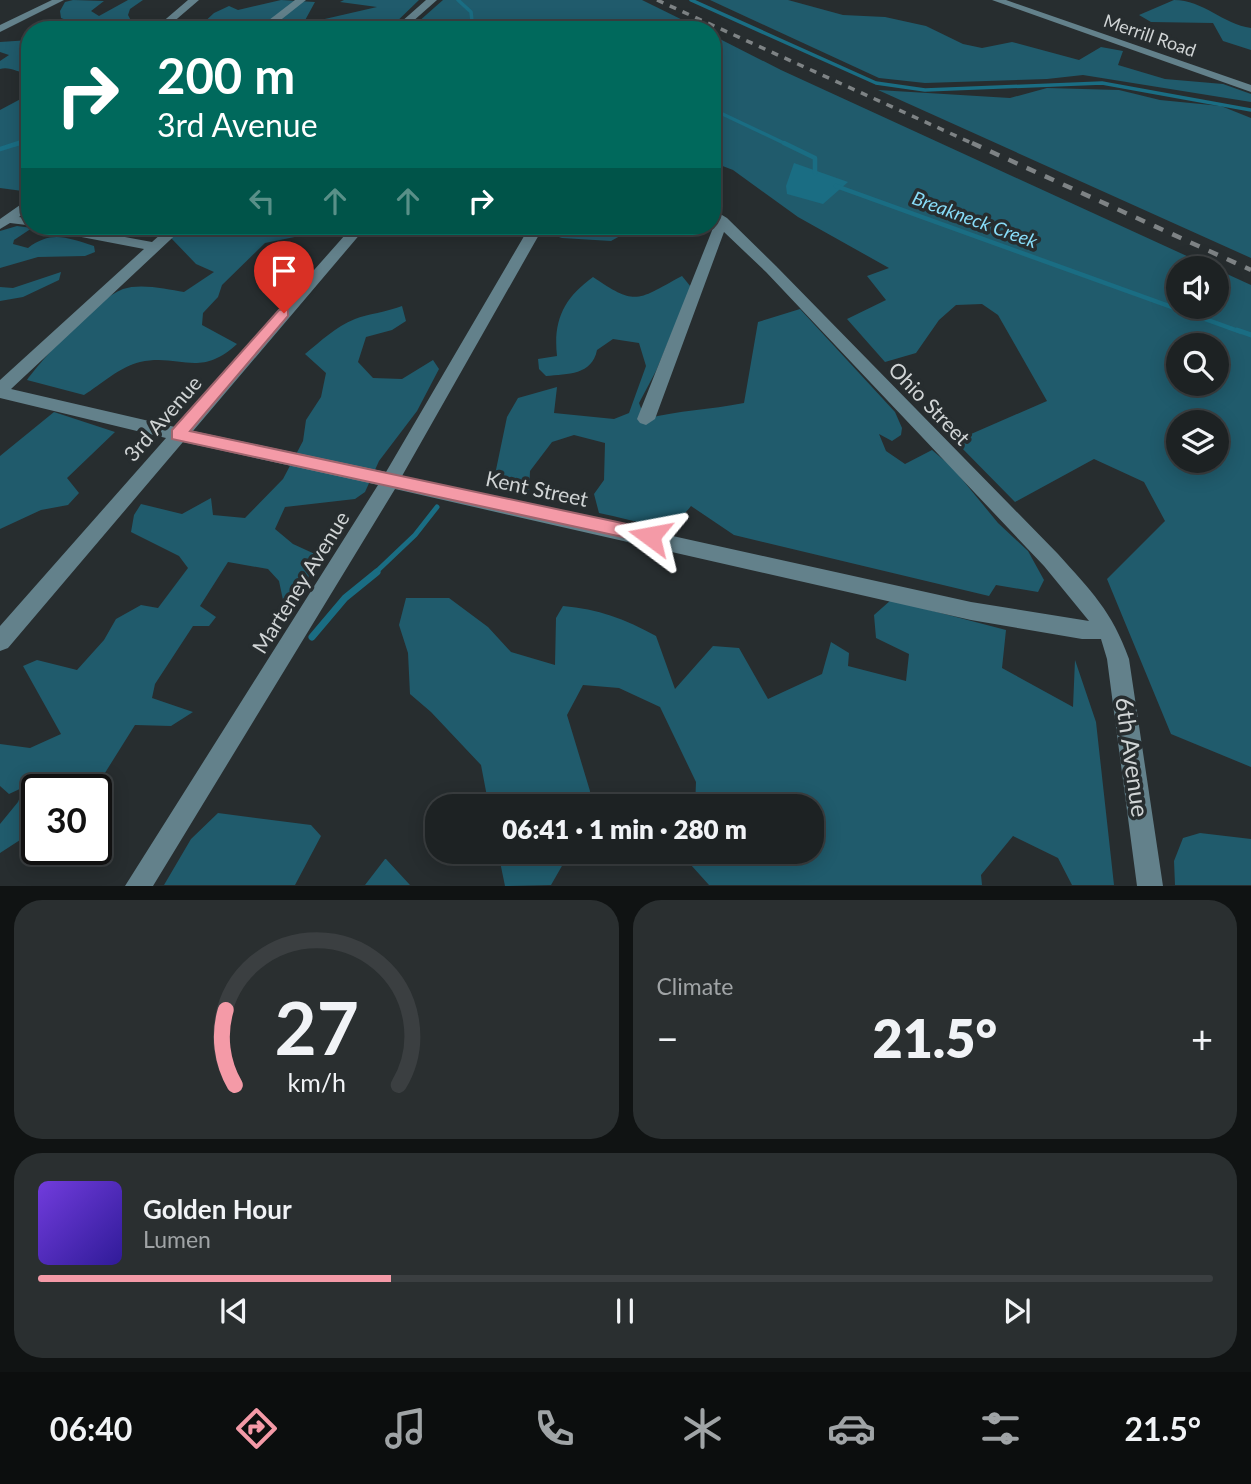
<!DOCTYPE html>
<html lang="en">
<head>
<meta charset="utf-8">
<style>
	:root { --surface:#1d2223; --page:#2a2f30; --text:#f1f3f6; --muted:#a0a4a6; --line:#3b3f41; --accent:#f49aa7 }
	body { margin:0; font-family:Lato,sans-serif; background:var(--page); color:var(--text); height:100vh; display:flex; flex-direction:column; font-size:26px; white-space:nowrap }
	* { box-sizing:border-box; margin:0 }
	p { font-size:23px; color:var(--muted) }
	.icon { flex:none; width:38px; height:38px; fill:none; stroke:currentColor; stroke-width:2; stroke-linecap:round; stroke-linejoin:round }
	.map { position:relative; height:886px; overflow:hidden }
	.drawer { display:flex; flex-direction:column; gap:14px; padding:14px; background:#101313; flex:1 }
	.drawer>* { flex:none }
	.banner { position:absolute; left:21px; top:21px; width:700px; height:214px; border-radius:28px; box-shadow:0 4px 18px #0003,0 0 0 2px var(--line); background:#00695c; color:#fff; overflow:hidden }
	.tools { position:absolute; left:1166px; top:256px; display:grid; gap:14px }
	.tools a { display:grid; place-items:center; width:63px; height:63px; border-radius:50%; background:var(--surface); box-shadow:0 4px 18px #0003,0 0 0 2px var(--line); font-size:35px }
	.speed { position:absolute; left:21px; top:774px; display:flex; gap:14px; font-size:35px; font-weight:700; text-align:center }
	.speed>* { display:grid; place-content:center; width:91px; height:91px; border-radius:50%; background:var(--surface); box-shadow:0 4px 18px #0003,0 0 0 2px var(--line); line-height:1 }
	.speed .limit { border:4px solid #111; border-radius:10px; background:#fff; color:#111 }
	.pin { position:absolute; display:grid; place-items:center; width:60px; height:60px; color:#fff; margin:-72px -30px; border-radius:50% 50% 50% 0; rotate:-45deg; box-shadow:0 0 7px #0007 }
	.pin .icon { rotate:45deg }
	.me { position:absolute; width:77px; margin:-38px; rotate:283deg; stroke-linejoin:round; filter:drop-shadow(0 0 5px #0008) }
	.turn { display:flex; align-items:center; gap:24px; height:147px; padding:0 21px; font-size:32px }
	.turn .icon { width:91px; height:91px; stroke-width:2.5 }
	.turn b { display:block; font-size:49px; line-height:60px }
	.lanes { display:flex; align-items:center; height:66px; padding:0 21px; background:#0003; justify-content:center; gap:35px; direction:ltr }
	.lanes .off { opacity:.35 }
	.big { font-size:52px; font-weight:800; line-height:1.1 }
	.drawer .card { flex:1; display:flex; flex-direction:column; justify-content:center; gap:10px; min-width:0; padding:0 24px; border-radius:28px; background:var(--page) }
	.drawer .dial { align-items:center; gap:0 }
	.dial svg { height:182px; overflow:visible; fill:none; stroke:var(--line); stroke-width:7; stroke-linecap:round; text-anchor:middle }
	.dial text { fill:var(--text); stroke:none }
	.song { display:flex; align-items:center; gap:21px }
	.cover { width:84px; height:84px; border-radius:10px; background:linear-gradient(135deg,hsl(260 70% 55%),hsl(250 70% 35%)) }
	.played { height:7px; border-radius:4px; background:linear-gradient(90deg,var(--accent) 30%,var(--line) 30%) }
	.keys { display:flex; justify-content:space-around; direction:ltr }
	.heat { display:flex; justify-content:space-between; align-items:center; font-size:38px; direction:ltr }
	.drawer .tiles { flex:1; display:grid; gap:14px; grid-template-columns:1fr 1fr }
	.card:last-child { grid-column:span 2 }
	.trip { position:absolute; left:425px; top:794px; width:399px; height:70px; border-radius:28px; background:var(--surface); box-shadow:0 4px 18px #0003,0 0 0 2px var(--line); font-weight:800; line-height:70px; text-align:center }
	.dock { display:flex; height:112px; justify-content:space-around; align-items:center; background:#0c0e0e; color:var(--muted) }
	.dock .icon { width:49px; height:49px }
	.dock .active { color:var(--accent) }
	.dock b { font-size:32px; color:var(--text) }
	.map>svg:first-child { display:block }
	.forest { fill:#205b6c; fill-rule:evenodd }
	.water { fill:#1a6d83 }
	.lines { fill:none; stroke-linecap:round; stroke-linejoin:round }
	.stream-far3 { stroke:#1a6d83; stroke-width:3.5 }
	.stream-far2 { stroke:#1a6d83; stroke-width:4.5 }
	.stream-far1 { stroke:#1a6d83; stroke-width:5 }
	.stream { stroke:#1a6d83; stroke-width:7 }
	.minor { fill:#63818b; fill-rule:evenodd }
	.rail-far1 { stroke:#7e8385; stroke-width:3.5; stroke-dasharray:7 7; stroke-linecap:butt }
	.rail { stroke:#7e8385; stroke-width:4.5; stroke-dasharray:10 10; stroke-linecap:butt }
	.route { fill:#f49aa7; stroke:#9f646d; stroke-width:2 }
	.labels { text-anchor:middle; dominant-baseline:central; stroke-width:7; stroke-linejoin:round; paint-order:stroke }
	.far-street-label { font-size:18px; fill:#d0d4d5; stroke:#272d2f }
	.far-water-label { font-size:19px; font-style:italic; fill:#88dcf8; stroke:#272d2f }
	.street-label { font-size:21px; fill:#d0d4d5; stroke:#272d2f }
	.near-street-label { font-size:24px; fill:#d0d4d5; stroke:#272d2f }
</style>
</head>
<body>
<div class="map">
<svg width="1251" height="886" viewBox="0 0 1251 886">
	<rect width="100%" height="100%" fill="#272d2f"/>
	<path class="forest" d="M73 0 104 1 91 11 99 16 128 0H143L130 9 128 15 136 30H66L71 22 61 18 60 11 65 2Z
		M281 0 315 2 303 24 377 7 340 2 344 0H419L388 30H215L199 27 214 13 229 6 238 10Z
		M443 0H642L703 30H409Z
		M710 0H788L843 15 885 17 926 26 963 44 982 48 1012 42 1079 60 1101 47 1123 51 1118 65 1165 79 1223 84 1251 94V102L1083 75 1047 79 925 83 879 78Z
		M1174 0C1203 0 1223 24 1251 28V50L1223 41 1213 23 1151 22 1139 15Z
		M712 35 781 70 1213 268H1178V306H1216V269L1251 285V767L1171 734 1107 579 1165 521 1144 482 1094 459 1015 502 955 441 1047 401 998 315 982 304 956 305 939 320 916 353 885 362 847 319 886 300 867 276 889 268 798 217 733 170 712 162ZM1178 345H1216V383H1178ZM1178 422H1216V460H1178Z
		M30 40V73C19 74 11 66 0 69V61L9 55 0 52V42Z
		M1047 88 1119 90 1160 100 1221 106 1251 118V258L878 90 1010 98Z
		M30 94V192L0 188V110Z
		M17 226 32 228 14 240 13 244 28 248C52 230 67 238 94 246L95 252 85 256 38 257 0 268V231Z
		M185 226H215L230 231 258 226H349L265 243 222 285 218 297 203 313 202 325 237 344C199 379 180 353 140 362 121 366 100 385 84 395L27 380C46 355 95 300 123 289 140 283 167 289 184 292L214 272 196 264 171 238Z
		M548 226H638L611 241 562 238 546 233Z
		M61 272 59 280 23 297 0 301V287L13 288Z
		M682 276 691 287 656 371 639 403 645 419C680 410 709 410 744 403L758 322 800 309 895 412 902 428 901 435 892 441 879 434 886 451 905 464 932 450 952 467 998 523 1028 551 1044 580 1038 592 996 585 989 596 734 535 691 506C669 537 631 519 599 513L594 494 604 480 605 443 574 435 552 442 530 471 529 494 492 489 507 417 518 398 557 387 554 413 614 419 629 413 646 366 639 343 613 339 597 350C592 375 568 374 546 376L539 369 538 359 557 356C553 320 564 298 593 277 637 307 637 300 682 276Z
		M402 306 406 321 392 330 366 337 358 362 373 378 402 379 433 360 439 369 417 411 379 461 365 492 355 499 285 507 275 529 293 544 317 555 303 591 283 600 279 581 268 569 228 562 200 606 216 617 209 626H193L155 684 152 698 193 712 171 726 135 725 98 784 90 789H37V829L0 853V824L18 802 24 787 9 794 0 786V744L30 748 61 734 23 666 37 660 77 670 104 640 116 619 141 605 158 608 188 568 179 556 131 532 134 515 141 504 182 514 211 498 213 515 245 518 283 479 303 441 306 420 321 397 326 373 305 354C321 341 335 327 355 319 367 314 387 312 402 306Z
		M54 412 115 432 67 478 79 493 68 505 41 510 0 529V456Z
		M406 598H449L488 627 511 652 555 665 556 618 563 606C598 609 625 619 656 636L675 689 713 646 739 648 768 699 822 674 831 642 849 653 848 666 906 681 909 654 876 638 874 615 891 600 1006 630 1002 668 1073 707 1075 660 1096 722 1114 885H1072L1058 858 1013 836 981 875 982 885H709L691 865 692 852H812V807H695L696 782 660 707 619 688 583 685 567 715 590 791 588 807H489L481 765 431 712 410 694 408 653 399 625Z
		M218 813 311 825 321 836 295 885H164L191 839Z
		M1200 833 1251 839V885H1175L1174 861 1183 838Z
		M498 852H570L551 885 505 886Z
		M385 859H386L410 885H365Z"/>
	<path class="water" d="M794 163 848 182 823 204 787 194 786 186Z"/>
	<g class="lines">
		<path class="stream-far3" d="M458 0 471 12 473 30
			M691 0 876 83 925 90 1102 83 1251 110
			M712 109 788 145
			M14 145 30 140"/>
		<path class="stream-far2" d="M784 143 815 158V173
			M0 149 19 143
			M836 186 1241 332"/>
		<path class="stream-far1" d="M1237 330 1251 335
			M375 573 415 535 437 507"/>
		<path class="stream" d="M312 637 345 598 377 572"/>
		<path class="minor" d="M52 0H64L0 32V25Z
			M188 0H199L164 30H153Z
			M295 0H306L268 30H256Z
			M426 0H437L403 30H392Z
			M992 0H1006L1251 85V92Z
			M30 198V208L19 217 30 219V226H35L10 223 0 229V219Z
			M712 209 727 218 776 266 1058 554C1091 591 1112 611 1129 659L1163 886H1137L1107 659 1101 639H1082L971 620 395 489 153 886H125L378 485 183 442 8 648 0 651V626L166 438 0 398V380L144 249 45 230 38 226H65L152 242 170 226H185L11 389 175 427 353 226H367L193 431 386 472 530 226H544L402 476 971 602 1089 621 1044 566 766 272 724 232 655 419 646 425 640 423 637 419 715 223Z"/>
		<path class="rail-far1" d="M657 0 976 145"/>
		<path class="rail" d="M972 143 1251 270"/>
	</g>
	<path class="route" d="M284 309 288 310V316L190 431 650 529 658 536 656 541 650 543 172 439V430L279 310Z"/>
	<g class="labels">
		<g class="far-street-label">
			<text transform="translate(1150 35) rotate(19)">Merrill Road</text>
		</g>
		<g class="far-water-label">
			<text transform="translate(975 219) rotate(20)">Breakneck Creek</text>
		</g>
		<g class="street-label">
			<text transform="translate(930 403) rotate(46)">Ohio Street</text>
			<text transform="translate(162 418) rotate(-49)">3rd Avenue</text>
			<text transform="translate(537 488) rotate(12)">Kent Street</text>
			<text transform="translate(300 582) rotate(-58)">Marteney Avenue</text>
		</g>
		<g class="near-street-label">
			<text transform="translate(1133 757) rotate(82)">6th Avenue</text>
		</g>
	</g>
</svg>
<div class="tools">
<a><svg class="icon" aria-label="sound" viewBox="0 0 24 24"><path d="M4 9h4l5-4v14l-5-4H4zM17 9q2 3 0 6"/></svg></a>
<a><svg class="icon" aria-label="search" viewBox="0 0 24 24"><circle cx="10" cy="10" r="6"/><path d="M15 15l6 6"/></svg></a>
<a><svg class="icon" aria-label="layers" viewBox="0 0 24 24"><path d="M12 4l9 5-9 5-9-5zM3 14l9 5 9-5"/></svg></a>
</div>
<div class="speed"><div class="limit">30</div></div>
<div class="pin" style="left:284px;top:313px;background:#d93025"><svg class="icon" aria-label="arrive" viewBox="0 0 24 24"><path d="M6 21V4h12l-3 4 3 4H6"/></svg></div>
<svg class="me" style="left:650px;top:536px" viewBox="-20 -20 40 40"><path d="M0-17L14 15 0 8-14 15z" fill="#f49aa7" stroke="#fff" stroke-width="4"/></svg>
<div class="trip">06:41 · 1 min · 280 m</div>
<div class="banner">
<div class="turn"><svg class="icon" aria-label="right" viewBox="0 0 24 24"><path d="M7 20v-9h11M14 6l5 5-5 5"/></svg><div><b>200 m</b>3rd Avenue</div></div>
<div class="lanes"><svg class="icon off" aria-label="left" viewBox="0 0 24 24"><path d="M17 20v-9H6M10 6l-5 5 5 5"/></svg><svg class="icon off" aria-label="ahead" viewBox="0 0 24 24"><path d="M12 20V5M6 11l6-6 6 6"/></svg><svg class="icon off" aria-label="ahead" viewBox="0 0 24 24"><path d="M12 20V5M6 11l6-6 6 6"/></svg><svg class="icon" aria-label="right" viewBox="0 0 24 24"><path d="M7 20v-9h11M14 6l5 5-5 5"/></svg></div>
</div>
</div>
<section class="drawer">
<div class="tiles">
<div class="card dial"><svg viewBox="0 0 100 80">
<path d="M14 69A42 42 0 1 1 86 69"/>
<path d="M14 69A42 42 0 0 1 10 36" stroke="#f49aa7"/>
<text x="50" y="56" font-size="32" font-weight="700">27</text>
<text x="50" y="72" font-size="11">km/h</text>
</svg></div>
<div class="card"><p>Climate</p>
<div class="heat"><a>−</a><b class="big">21.5°</b><a>+</a></div>
</div>
<div class="card">
<div class="song"><i class="cover"></i><div><b>Golden Hour</b><p>Lumen</p></div></div>
<div class="played"></div>
<div class="keys"><svg class="icon" aria-label="previous" viewBox="0 0 24 24"><path d="M18 5L8 12l10 7zM5 5v14"/></svg><svg class="icon" aria-label="pause" viewBox="0 0 24 24"><path d="M8 5v14M16 5v14"/></svg><svg class="icon" aria-label="next" viewBox="0 0 24 24"><path d="M6 5l10 7-10 7zM19 5v14"/></svg></div>
</div>
</div>
</section>
<nav class="dock">
<b>06:40</b>
<svg class="icon active" aria-label="directions" viewBox="0 0 24 24"><path d="M12 3l9 9-9 9-9-9zM9 14v-3h6M13 9l2 2-2 2"/></svg>
<svg class="icon" aria-label="music" viewBox="0 0 24 24"><path d="M9 18V5l10-2v13"/><circle cx="6" cy="18" r="3"/><circle cx="16" cy="16" r="3"/></svg>
<svg class="icon" aria-label="phone" viewBox="0 0 24 24"><path d="M5 4h4l2 5-3 2q2 4 5 5l2-3 5 2v4C11 20 4 13 5 4z"/></svg>
<svg class="icon" aria-label="climate" viewBox="0 0 24 24"><path d="M12 3v18M4 7l16 10M4 17L20 7"/></svg>
<svg class="icon" aria-label="car" viewBox="0 0 24 24"><path d="M5 17H2v-5l4-1 3-4h7l3 4 3 1v5h-3M9 17h6M6 11h13"/><circle cx="7" cy="17" r="2"/><circle cx="17" cy="17" r="2"/></svg>
<svg class="icon" aria-label="filters" viewBox="0 0 24 24"><path d="M4 7h16M4 17h16"/><circle cx="9" cy="7" r="2"/><circle cx="15" cy="17" r="2"/></svg>
<b>21.5°</b>
</nav>
</body>
</html>
